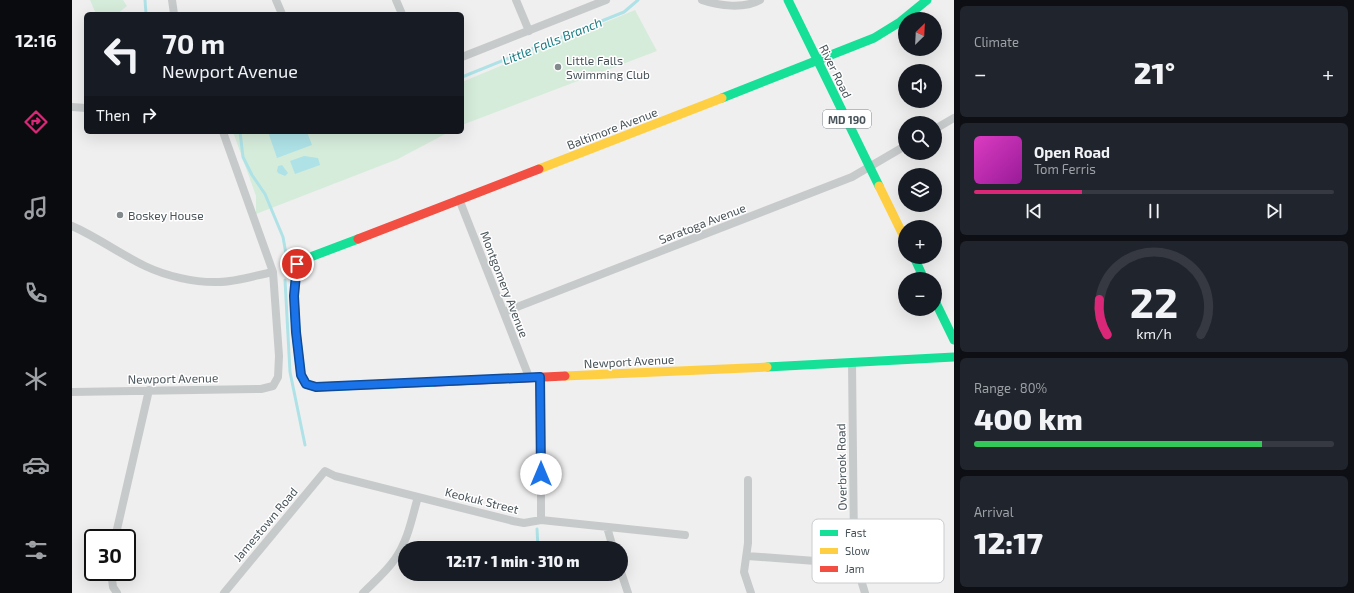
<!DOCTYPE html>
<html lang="en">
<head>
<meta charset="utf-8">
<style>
	:root { --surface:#171b24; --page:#20242c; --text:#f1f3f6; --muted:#9ea1a6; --line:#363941; --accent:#db2777 }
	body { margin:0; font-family:"Exo 2",sans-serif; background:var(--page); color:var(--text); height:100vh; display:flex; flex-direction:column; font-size:15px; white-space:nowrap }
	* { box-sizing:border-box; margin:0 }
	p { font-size:13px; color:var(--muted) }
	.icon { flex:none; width:22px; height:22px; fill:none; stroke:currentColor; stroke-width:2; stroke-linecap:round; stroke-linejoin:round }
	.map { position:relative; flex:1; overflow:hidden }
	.sheet { display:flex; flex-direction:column; gap:6px; padding:6px; background:#0d0f14; width:400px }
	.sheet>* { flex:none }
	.hud { position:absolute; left:12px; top:12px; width:380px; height:122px; border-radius:6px; box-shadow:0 4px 16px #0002; background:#171b24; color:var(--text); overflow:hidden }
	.needle { width:26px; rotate:24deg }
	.fabs { position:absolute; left:826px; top:12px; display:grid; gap:8px }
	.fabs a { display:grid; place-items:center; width:44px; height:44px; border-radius:50%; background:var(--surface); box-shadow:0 4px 16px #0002; font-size:20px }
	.speed { position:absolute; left:12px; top:529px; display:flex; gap:8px; font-size:20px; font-weight:700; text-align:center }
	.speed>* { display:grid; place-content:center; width:52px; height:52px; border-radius:50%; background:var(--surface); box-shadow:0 4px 16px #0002; line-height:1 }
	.speed .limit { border:2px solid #111; border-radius:6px; background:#fff; color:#111 }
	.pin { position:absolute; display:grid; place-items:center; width:34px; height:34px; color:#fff; margin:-17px; border:2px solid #fff; border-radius:50%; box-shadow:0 1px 4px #0007 }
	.me { position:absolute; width:44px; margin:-22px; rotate:0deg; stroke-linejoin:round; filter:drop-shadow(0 0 3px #0008) }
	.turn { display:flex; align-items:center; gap:14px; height:84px; padding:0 12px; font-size:18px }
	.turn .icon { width:52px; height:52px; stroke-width:2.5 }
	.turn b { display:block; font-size:28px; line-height:34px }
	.then { display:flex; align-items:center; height:38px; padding:0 12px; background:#0003; gap:8px; font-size:15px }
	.big { font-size:30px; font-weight:800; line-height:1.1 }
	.sheet .tile { flex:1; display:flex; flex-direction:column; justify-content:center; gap:6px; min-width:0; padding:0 14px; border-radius:6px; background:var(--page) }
	.sheet .dial { align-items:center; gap:0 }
	.dial svg { height:104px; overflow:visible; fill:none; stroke:var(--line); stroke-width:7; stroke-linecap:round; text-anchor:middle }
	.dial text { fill:var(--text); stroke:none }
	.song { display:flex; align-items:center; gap:12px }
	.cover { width:48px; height:48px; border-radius:6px; background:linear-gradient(135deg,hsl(310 70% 55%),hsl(300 70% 35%)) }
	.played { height:4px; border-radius:2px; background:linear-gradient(90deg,var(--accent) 30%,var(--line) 30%) }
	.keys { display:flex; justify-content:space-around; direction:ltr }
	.heat { display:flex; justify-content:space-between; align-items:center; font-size:22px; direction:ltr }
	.charge { height:6px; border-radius:3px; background:linear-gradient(90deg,#34c759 80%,var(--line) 0) }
	.trip { position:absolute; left:326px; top:541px; width:230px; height:40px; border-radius:20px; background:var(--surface); box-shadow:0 4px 16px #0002; font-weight:800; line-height:40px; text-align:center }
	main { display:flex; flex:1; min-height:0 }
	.tab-bar { display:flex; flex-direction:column; width:72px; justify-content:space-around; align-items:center; background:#090b0e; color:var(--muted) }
	.tab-bar .icon { width:28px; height:28px }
	.tab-bar .selected { color:var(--accent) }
	.tab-bar b { font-size:18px; color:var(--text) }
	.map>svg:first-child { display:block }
	.green { fill:#d6ecdb }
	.water { fill:#aee2e7 }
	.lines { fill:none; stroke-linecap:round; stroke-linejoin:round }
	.stream { stroke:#aee2e7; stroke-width:3 }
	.street { stroke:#c7cacb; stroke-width:8 }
	.fast { stroke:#16e098; stroke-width:9 }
	.slow { stroke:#ffcf43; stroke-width:9 }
	.jam { stroke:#f24e42; stroke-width:9 }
	.route-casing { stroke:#114b97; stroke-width:10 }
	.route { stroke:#1a73e8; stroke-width:7 }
	.poi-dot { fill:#838a8e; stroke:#fff; stroke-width:1.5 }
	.labels { text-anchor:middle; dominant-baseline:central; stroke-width:3; stroke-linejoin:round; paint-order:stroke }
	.shield { fill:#fff; stroke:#7f878c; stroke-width:1 }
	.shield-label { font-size:11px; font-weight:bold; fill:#48545a }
	.poi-label { font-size:12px; fill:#48545a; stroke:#fff; text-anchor:start }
	.street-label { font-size:12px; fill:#48545a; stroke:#fff }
	.water-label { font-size:13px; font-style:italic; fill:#1a7e85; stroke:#fff }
	.key { fill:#fff; stroke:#c8ccce; stroke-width:1 }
	.key-label { font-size:11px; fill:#48545a }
</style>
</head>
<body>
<main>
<nav class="tab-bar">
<b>12:16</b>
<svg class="icon selected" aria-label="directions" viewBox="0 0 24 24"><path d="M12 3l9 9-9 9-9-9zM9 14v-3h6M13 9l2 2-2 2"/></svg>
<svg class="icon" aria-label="music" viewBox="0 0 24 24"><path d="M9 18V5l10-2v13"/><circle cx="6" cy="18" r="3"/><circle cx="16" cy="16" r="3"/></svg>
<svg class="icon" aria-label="phone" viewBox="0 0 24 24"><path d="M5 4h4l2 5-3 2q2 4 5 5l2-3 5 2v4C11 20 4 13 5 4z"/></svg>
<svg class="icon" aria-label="climate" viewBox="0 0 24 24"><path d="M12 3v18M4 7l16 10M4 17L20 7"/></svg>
<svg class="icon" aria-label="car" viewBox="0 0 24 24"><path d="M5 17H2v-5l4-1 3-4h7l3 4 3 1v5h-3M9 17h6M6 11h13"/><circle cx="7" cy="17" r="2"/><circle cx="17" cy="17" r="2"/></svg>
<svg class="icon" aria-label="filters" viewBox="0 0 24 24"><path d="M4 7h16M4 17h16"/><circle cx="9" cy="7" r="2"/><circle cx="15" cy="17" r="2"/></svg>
</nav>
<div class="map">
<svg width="882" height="593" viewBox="0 0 882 593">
	<rect width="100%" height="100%" fill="#f0efef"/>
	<path class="green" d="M18 0H51L55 6 45 14H24Z
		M563 10 585 51 390 125V82Z
		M161 132H377L326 159 184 214V196Z"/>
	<path class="water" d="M196 132H235L240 145 205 158Z
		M232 156 246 158 248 165 223 174 218 161Z
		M210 165 216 173 213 176 206 173 205 171 206 166Z"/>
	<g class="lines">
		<path class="stream" d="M73 0 74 14
			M390 77 552 12 566 0
			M168 132 171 157 180 175 193 194 211 237 214 254
			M213 280 218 372 233 445
			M465 529 466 548"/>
		<path class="street" d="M100 0 102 14
			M204 0 210 14
			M324 0 330 14
			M444 0 457 31
			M630 0C647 6 672 9 688 0
			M390 57 534 0
			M0 107 14 108
			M863 129 882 118
			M387 199 457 377
			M0 226C25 237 48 254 73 266 94 276 123 283 147 282 163 282 185 275 201 272
			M432 312 780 177 833 146
			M780 363 782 547 784 564 793 593
			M468 377 469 444V520
			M0 392 189 389 201 386 206 377 207 356 201 272 151 132
			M676 480V543L672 572 679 593
			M535 527 541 548
			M43 538 77 390
			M675 556 784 564
			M39 572 41 587 45 593
			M549 572 556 593
			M152 593 253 471 263 476 441 521 452 523 469 520 613 535
			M291 593C302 582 314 572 323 559 336 541 340 517 346 497"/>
		<path class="fast" d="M716 0 807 186
			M650 98 802 38 828 22 855 0
			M286 239 241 256 225 264 222 296 224 332 229 375 234 384 244 387 363 382
			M842 257 852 279
			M863 301 882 340
			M695 367 882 357"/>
		<path class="slow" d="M467 169 650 98
			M807 186 833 239
			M493 376 695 367"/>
		<path class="jam" d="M286 239 467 169
			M363 382 493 376"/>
	</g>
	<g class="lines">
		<g class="route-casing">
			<path id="route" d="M225 264 222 296 224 332 229 375 234 384 244 387 468 377 469 474"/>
		</g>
		<use href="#route" class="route"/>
	</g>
	<g class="poi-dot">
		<circle cx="486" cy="67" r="4"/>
		<circle cx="48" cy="215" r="4"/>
	</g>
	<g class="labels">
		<rect class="shield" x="751" y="110" width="48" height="18" rx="3"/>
		<g class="shield-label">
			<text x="775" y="119">MD 190</text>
		</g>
		<g class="poi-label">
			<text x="494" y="60">Little Falls<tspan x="494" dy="14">Swimming Club</tspan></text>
			<text x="56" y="215">Boskey House</text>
		</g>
		<g class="street-label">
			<text transform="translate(764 71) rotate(64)">River Road</text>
			<text transform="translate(540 128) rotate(-21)">Baltimore Avenue</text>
			<text transform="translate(630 223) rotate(-21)">Saratoga Avenue</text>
			<text transform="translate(433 284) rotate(69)">Montgomery Avenue</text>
			<text transform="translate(557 361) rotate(-3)">Newport Avenue</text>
			<text transform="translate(101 378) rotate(-1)">Newport Avenue</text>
			<text transform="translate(769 467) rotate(-91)">Overbrook Road</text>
			<text transform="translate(410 500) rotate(14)">Keokuk Street</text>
			<text transform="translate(193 524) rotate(-50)">Jamestown Road</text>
		</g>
		<g class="water-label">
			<text transform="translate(480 41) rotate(-22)">Little Falls Branch</text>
		</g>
	</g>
	<rect x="740" y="519" width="132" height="64" rx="6" class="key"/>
	<rect x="748" y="530" width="18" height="6" fill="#16e098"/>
	<rect x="748" y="548" width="18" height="6" fill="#ffcf43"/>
	<rect x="748" y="566" width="18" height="6" fill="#f24e42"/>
	<g class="key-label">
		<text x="773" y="537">Fast</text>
		<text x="773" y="555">Slow</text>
		<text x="773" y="573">Jam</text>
	</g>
</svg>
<div class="fabs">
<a><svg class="needle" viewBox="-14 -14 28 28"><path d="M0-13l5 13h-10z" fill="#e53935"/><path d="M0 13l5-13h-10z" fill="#9ea1a6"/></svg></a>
<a><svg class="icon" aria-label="sound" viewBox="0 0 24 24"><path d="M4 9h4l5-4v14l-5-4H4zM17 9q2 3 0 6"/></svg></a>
<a><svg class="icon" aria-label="search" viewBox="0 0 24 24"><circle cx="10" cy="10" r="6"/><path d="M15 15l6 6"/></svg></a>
<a><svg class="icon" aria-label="layers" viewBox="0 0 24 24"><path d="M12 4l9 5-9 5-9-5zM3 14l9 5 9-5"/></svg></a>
<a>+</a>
<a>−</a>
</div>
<div class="speed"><div class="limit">30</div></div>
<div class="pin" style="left:225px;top:264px;background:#d93025"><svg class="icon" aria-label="arrive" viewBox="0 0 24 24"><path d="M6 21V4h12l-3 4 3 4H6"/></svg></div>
<svg class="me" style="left:469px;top:474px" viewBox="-20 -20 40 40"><circle r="19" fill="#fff"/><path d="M0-13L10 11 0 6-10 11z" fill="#1a73e8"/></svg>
<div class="trip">12:17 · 1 min · 310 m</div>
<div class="hud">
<div class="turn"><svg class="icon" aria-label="left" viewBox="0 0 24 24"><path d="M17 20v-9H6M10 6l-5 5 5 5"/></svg><div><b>70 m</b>Newport Avenue</div></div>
<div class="then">Then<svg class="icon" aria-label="right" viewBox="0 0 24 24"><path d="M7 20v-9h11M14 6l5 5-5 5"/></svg></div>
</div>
</div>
<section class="sheet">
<div class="tile"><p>Climate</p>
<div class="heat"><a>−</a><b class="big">21°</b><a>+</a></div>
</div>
<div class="tile">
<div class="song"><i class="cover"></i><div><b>Open Road</b><p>Tom Ferris</p></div></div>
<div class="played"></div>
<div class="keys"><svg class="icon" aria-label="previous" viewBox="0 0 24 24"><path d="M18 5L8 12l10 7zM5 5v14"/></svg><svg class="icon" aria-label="pause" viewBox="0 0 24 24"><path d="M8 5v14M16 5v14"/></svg><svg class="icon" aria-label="next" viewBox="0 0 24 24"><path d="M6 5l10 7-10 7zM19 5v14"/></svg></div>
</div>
<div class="tile dial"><svg viewBox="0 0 100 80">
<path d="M14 69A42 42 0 1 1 86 69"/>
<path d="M14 69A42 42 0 0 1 8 42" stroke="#db2777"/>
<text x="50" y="56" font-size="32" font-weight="700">22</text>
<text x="50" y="72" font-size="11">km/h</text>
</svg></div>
<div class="tile"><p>Range · 80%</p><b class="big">400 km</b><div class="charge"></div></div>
<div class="tile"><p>Arrival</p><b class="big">12:17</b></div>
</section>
</main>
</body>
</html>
